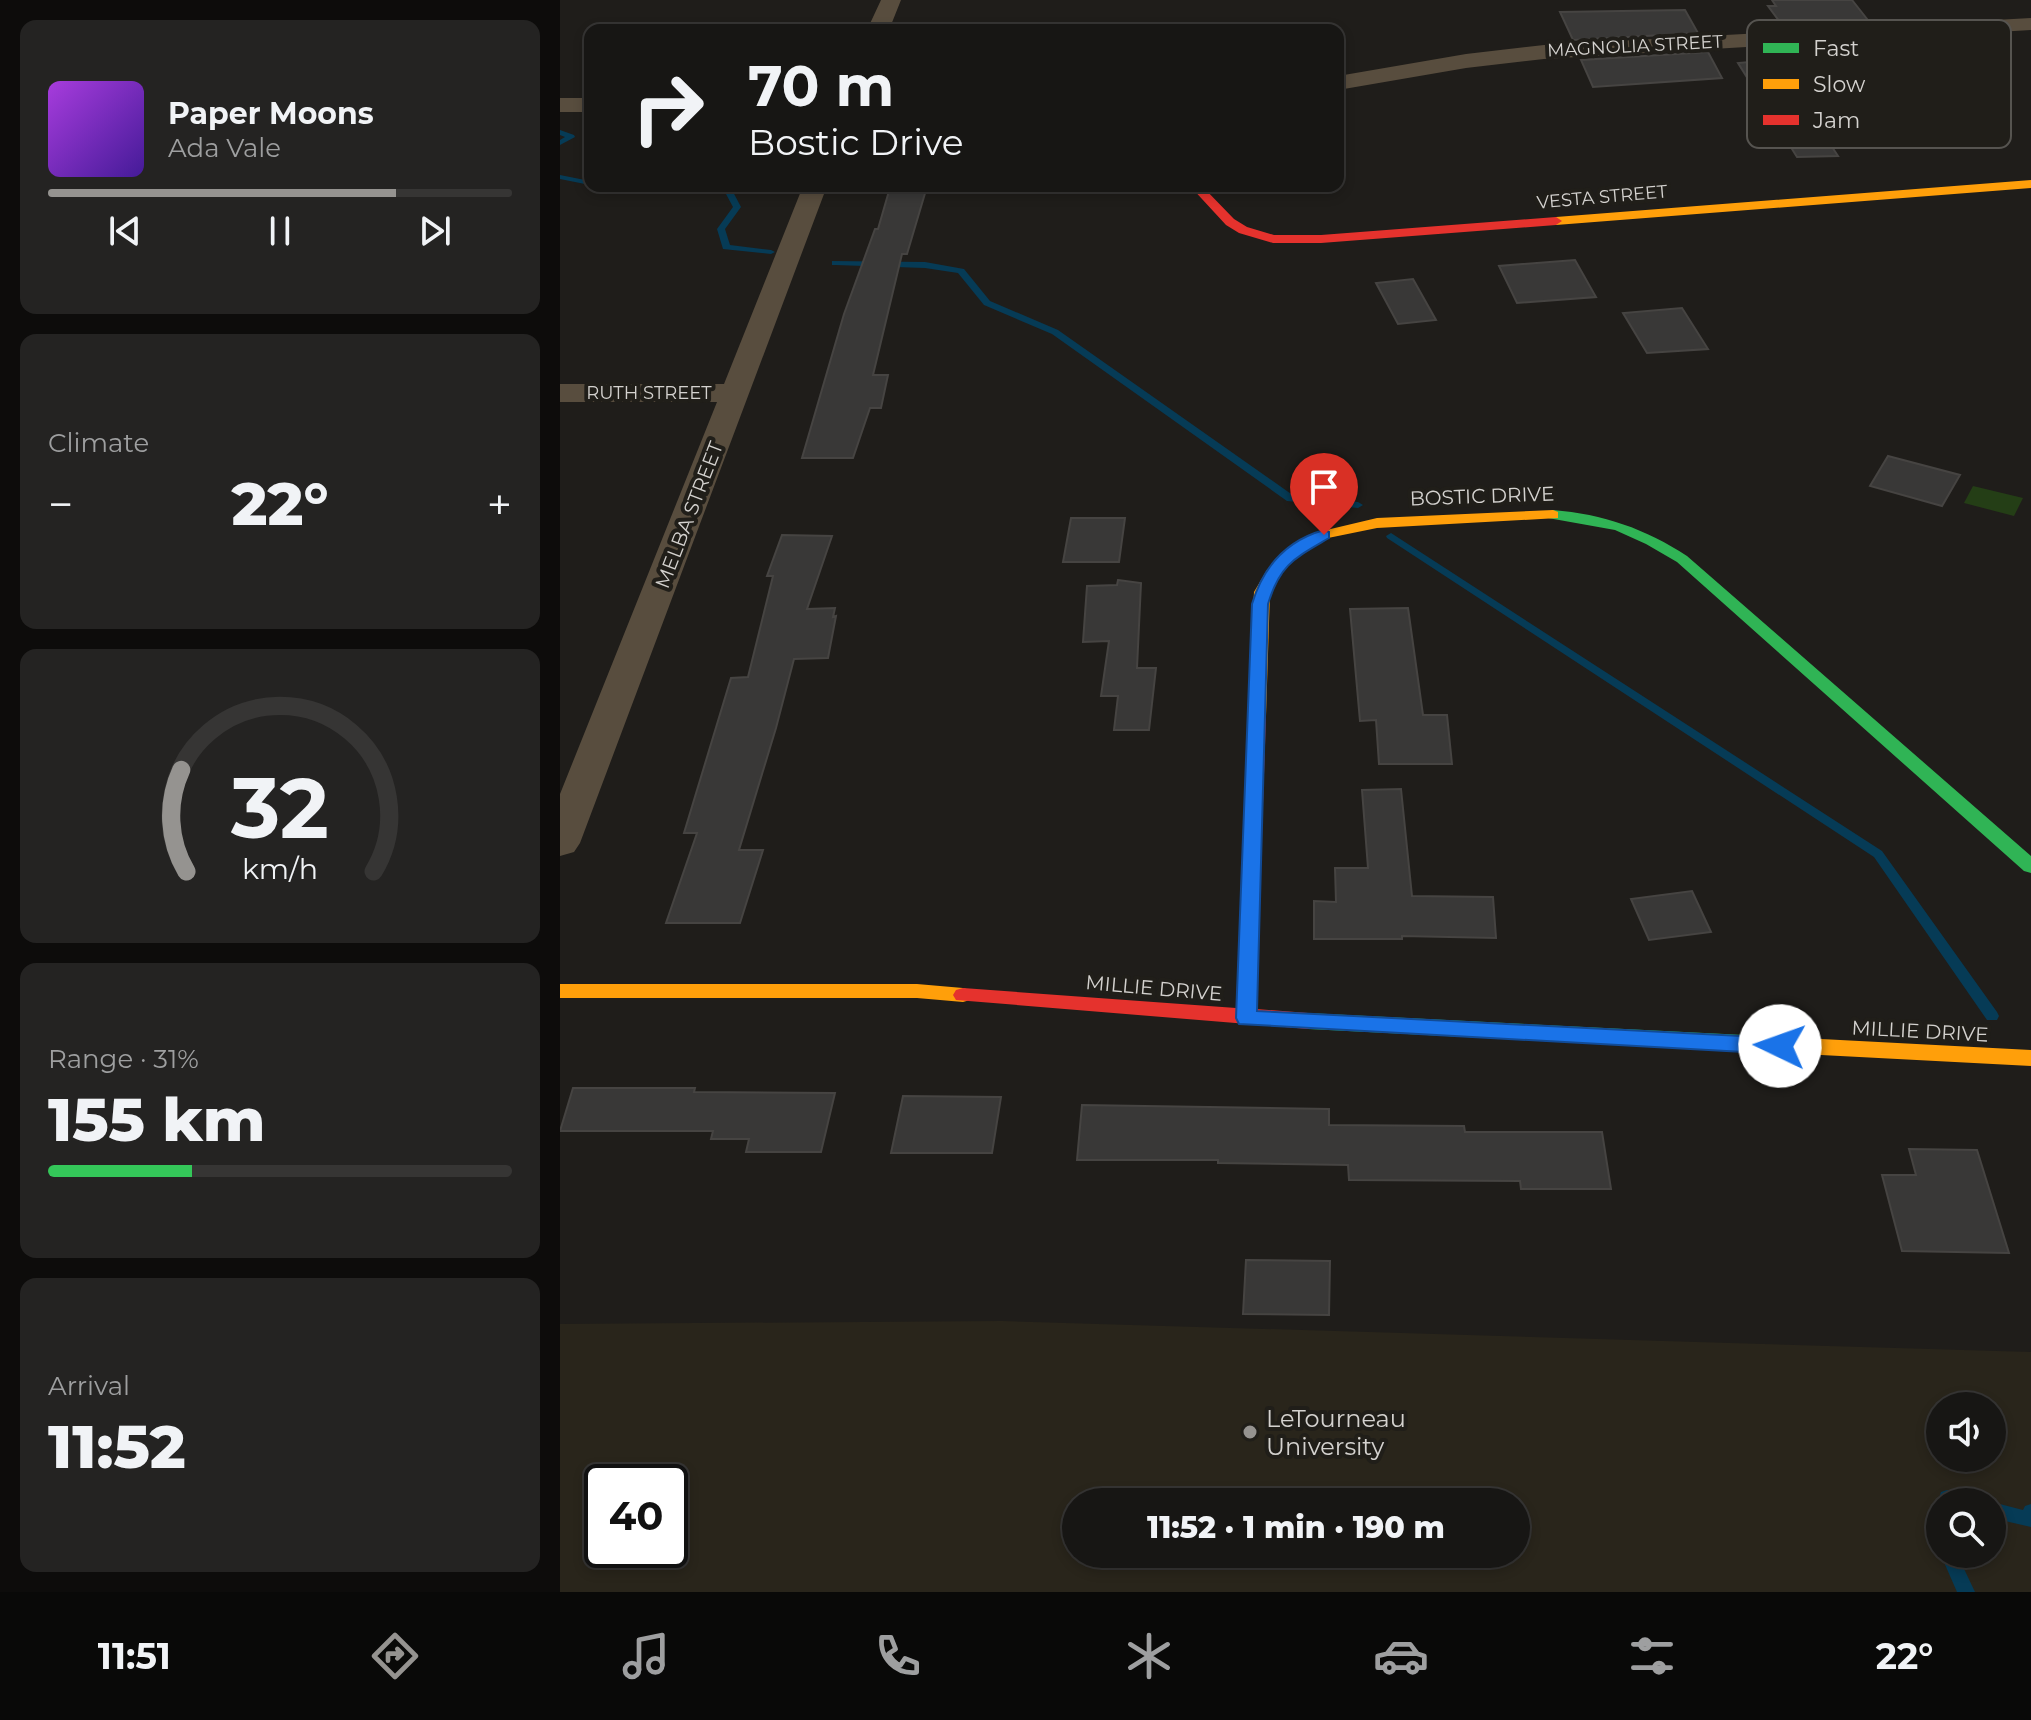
<!DOCTYPE html>
<html lang="en">
<head>
<meta charset="utf-8">
<style>
	:root { --surface:#171614; --page:#242322; --text:#f1f3f6; --muted:#9e9fa0; --line:#363534; --accent:#959390 }
	body { margin:0; font-family:Montserrat,sans-serif; background:var(--page); color:var(--text); height:100vh; display:flex; flex-direction:column; font-size:30px; white-space:nowrap }
	* { box-sizing:border-box; margin:0 }
	p { font-size:26px; color:var(--muted) }
	.icon { flex:none; width:44px; height:44px; fill:none; stroke:currentColor; stroke-width:2; stroke-linecap:round; stroke-linejoin:round }
	.map { position:relative; flex:1; overflow:hidden }
	.drawer { display:flex; flex-direction:column; gap:20px; padding:20px; background:#0d0c0b; width:560px }
	.drawer>* { flex:none }
	.top-card { position:absolute; left:24px; top:24px; width:760px; height:168px; border-radius:16px; box-shadow:0 4px 12px #0003,0 0 0 2px var(--line); background:#171614; color:var(--text); overflow:hidden }
	.controls { position:absolute; left:1366px; top:1392px; display:grid; gap:16px }
	.controls a { display:grid; place-items:center; width:80px; height:80px; border-radius:50%; background:var(--surface); box-shadow:0 4px 12px #0003,0 0 0 2px var(--line); font-size:40px }
	.speed { position:absolute; left:24px; top:1464px; display:flex; gap:16px; font-size:40px; font-weight:700; text-align:center }
	.speed>* { display:grid; place-content:center; width:104px; height:104px; border-radius:50%; background:var(--surface); box-shadow:0 4px 12px #0003,0 0 0 2px var(--line); line-height:1 }
	.speed .limit { border:4px solid #111; border-radius:12px; background:#fff; color:#111 }
	.pin { position:absolute; display:grid; place-items:center; width:68px; height:68px; color:#fff; margin:-82px -34px; border-radius:50% 50% 50% 0; rotate:-45deg; box-shadow:0 0 8px #0007 }
	.pin .icon { rotate:45deg }
	.me { position:absolute; width:88px; margin:-44px; rotate:273deg; stroke-linejoin:round; filter:drop-shadow(0 0 6px #0008) }
	.turn { display:flex; align-items:center; gap:28px; height:168px; padding:0 32px; font-size:36px }
	.turn .icon { width:104px; height:104px; stroke-width:2.5 }
	.turn b { display:block; font-size:56px; line-height:68px }
	.big { font-size:60px; font-weight:800; line-height:1.1 }
	.drawer .tile { flex:1; display:flex; flex-direction:column; justify-content:center; gap:12px; min-width:0; padding:0 28px; border-radius:16px; background:var(--page) }
	.drawer .dial { align-items:center; gap:0 }
	.dial svg { height:208px; overflow:visible; fill:none; stroke:var(--line); stroke-width:7; stroke-linecap:round; text-anchor:middle }
	.dial text { fill:var(--text); stroke:none }
	.song { display:flex; align-items:center; gap:24px }
	.cover { width:96px; height:96px; border-radius:12px; background:linear-gradient(135deg,hsl(280 70% 55%),hsl(260 70% 35%)) }
	.played { height:8px; border-radius:4px; background:linear-gradient(90deg,var(--accent) 75%,var(--line) 75%) }
	.keys { display:flex; justify-content:space-around; direction:ltr }
	.heat { display:flex; justify-content:space-between; align-items:center; font-size:44px; direction:ltr }
	.charge { height:12px; border-radius:6px; background:linear-gradient(90deg,#34c759 31%,var(--line) 0) }
	.trip { position:absolute; left:502px; top:1488px; width:468px; height:80px; border-radius:40px; background:var(--surface); box-shadow:0 4px 12px #0003,0 0 0 2px var(--line); font-weight:800; line-height:80px; text-align:center }
	.dock { display:flex; height:128px; justify-content:space-around; align-items:center; background:#090908; color:var(--muted) }
	.dock .icon { width:56px; height:56px }
	.dock .current { color:var(--accent) }
	.dock b { font-size:36px; color:var(--text) }
	main { display:flex; flex:1; min-height:0 }
	.map>svg:first-child { display:block }
	.built { fill:#29251b; fill-rule:evenodd }
	.green { fill:#243e16 }
	.lines { fill:none; stroke-linecap:round; stroke-linejoin:round }
	.stream { fill:#063b56; fill-rule:evenodd }
	.building { fill:#393837; stroke:#464442; stroke-width:2 }
	.street { fill:#584d3e; fill-rule:evenodd }
	.fast { fill:#30b455; fill-rule:evenodd }
	.slow { fill:#ff9f0a; fill-rule:evenodd }
	.jam { fill:#e5322d; fill-rule:evenodd }
	.route { fill:#1a73e8; stroke:#114b97; stroke-width:2 }
	.poi-dot { fill:#959390; stroke:#201e19; stroke-width:3 }
	.labels { text-anchor:middle; dominant-baseline:central; stroke-width:8; stroke-linejoin:round; paint-order:stroke }
	.far-street-label { font-size:18px; fill:#d4d2cf; stroke:#201e19 }
	.street-label { font-size:20px; fill:#d4d2cf; stroke:#201e19 }
	.near-poi-label { font-size:24px; fill:#d4d2cf; stroke:#201e19; text-anchor:start }
	.key { fill:#201e19; stroke:#565450; stroke-width:2 }
	.key-label { font-size:22px; fill:#d4d2cf }
</style>
</head>
<body>
<main>
<section class="drawer">
<div class="tile">
<div class="song"><i class="cover"></i><div><b>Paper Moons</b><p>Ada Vale</p></div></div>
<div class="played"></div>
<div class="keys"><svg class="icon" aria-label="previous" viewBox="0 0 24 24"><path d="M18 5L8 12l10 7zM5 5v14"/></svg><svg class="icon" aria-label="pause" viewBox="0 0 24 24"><path d="M8 5v14M16 5v14"/></svg><svg class="icon" aria-label="next" viewBox="0 0 24 24"><path d="M6 5l10 7-10 7zM19 5v14"/></svg></div>
</div>
<div class="tile"><p>Climate</p>
<div class="heat"><a>−</a><b class="big">22°</b><a>+</a></div>
</div>
<div class="tile dial"><svg viewBox="0 0 100 80">
<path d="M14 69A42 42 0 1 1 86 69"/>
<path d="M14 69A42 42 0 0 1 12 30" stroke="#959390"/>
<text x="50" y="56" font-size="32" font-weight="700">32</text>
<text x="50" y="72" font-size="11">km/h</text>
</svg></div>
<div class="tile"><p>Range · 31%</p><b class="big">155 km</b><div class="charge"></div></div>
<div class="tile"><p>Arrival</p><b class="big">11:52</b></div>
</section>
<div class="map">
<svg width="1471" height="1592" viewBox="0 0 1471 1592">
	<rect width="100%" height="100%" fill="#1f1d1a"/>
	<path class="built" d="M442 1321 1471 1352V1592H0V1324ZM1380 1406H1432V1458H1380ZM42 1482H110V1550H42ZM516 1502H956V1554H516ZM1380 1502H1432V1554H1380Z"/>
	<path class="green" d="M1413 486 1463 498 1454 516 1404 503Z"/>
	<g class="lines">
		<path class="stream" d="M0 130 14 135 15 137 0 145V140L5 137 0 135Z
			M0 175 30 181V185L0 179Z
			M115 186H139L172 190 181 207 165 229 170 245 211 250 215 252 211 254 163 249 157 229 173 207 166 194 119 188Z
			M272 261 365 262 404 269 430 301 498 330 734 496 798 502 803 505 798 508 727 501 492 334 424 305 398 273 365 268 275 265H272Z
			M831 533 1322 851 1437 1012 1439 1016 1437 1020H1427L1314 857 827 538 826 536Z
			M1387 1490 1408 1496 1410 1502H1380V1505L1379 1498 1381 1492Z
			M1432 1502 1463 1510 1465 1506 1471 1504V1527L1432 1518Z
			M1380 1553 1397 1554 1415 1592H1397Z"/>
	</g>
	<path class="building" d="M1212 0H1292L1311 24 1225 29 1208 6H1216Z
		M1125 10 1138 33 1013 40 1000 12Z
		M1148 52 1162 78 1033 87 1021 60Z
		M1224 59 1277 123 1257 124 1278 156 1237 157 1178 63Z
		M366 190 347 254H342L313 375H328L321 408H310L293 458H242L284 314 315 229H318L329 191Z
		M1015 260 1036 297 957 303 939 266Z
		M853 279 876 320 838 324 816 283Z
		M1122 308 1148 349 1087 353 1063 313Z
		M1328 456 1400 475 1382 506 1310 486Z
		M511 518H565L559 562H503Z
		M222 535 272 536 247 609 275 608 273 617 276 616 268 658 234 659 216 728 179 850H203L180 923H106L137 833H124L171 678 188 677 213 576H207Z
		M558 580 581 583 577 668H596L589 730H554L558 696H541L549 641 523 642 527 586 557 585Z
		M848 608 863 715H887L892 764H819L816 720 800 721 790 609Z
		M841 789 852 896 933 897 936 938 842 936V939H754V901L776 902 775 868H808L802 790Z
		M1132 891 1151 932 1089 940 1071 899Z
		M13 1088H135L134 1092 275 1093 261 1152H186L189 1139H151L153 1131H0Z
		M343 1096 441 1097 432 1153H331Z
		M522 1105 769 1109V1125L904 1126 905 1132H1042L1051 1189H961L960 1181 789 1180 788 1165 658 1163V1160H517Z
		M1349 1149 1417 1150 1449 1253 1342 1251 1322 1175H1356Z
		M686 1260 770 1261 769 1315 683 1314Z"/>
	<g class="lines">
		<path class="street" d="M321 0H341L329 30H307Z
			M1471 18V30L984 59 906 68 778 90V76L906 54 984 45Z
			M0 98H30V112H0Z
			M243 186H267L20 843 14 852 0 856V794L157 402H0V384H164Z"/>
		<path class="fast" d="M993 510C1043 514 1086 529 1127 556L1471 856V873L1464 871 1117 562 1086 544 1055 530 988 518V512Z
			M748 1013 1223 1037 1230 1039 1233 1045 1230 1051 1223 1053 748 1029 741 1026 738 1021 741 1016Z"/>
		<path class="slow" d="M1471 180V188L996 225 990 221 996 217Z
			M993 510 998 512V518L817 528 768 538 740 553 720 575 710 592 706 716 703 720H691L688 716 694 592 707 570 730 547 758 532 817 518Z
			M0 984H357L403 988 410 990 413 995 410 1000 403 1002 357 998H0Z
			M1223 1037 1471 1050V1066L1223 1053 1216 1051 1213 1045 1216 1039Z"/>
		<path class="jam" d="M630 186H642L674 219 687 227 714 235H761L996 217 1002 221 996 225 761 243H713L679 233 666 225Z
			M697 711 706 716 696 1009 748 1013 755 1016 758 1021 755 1026 748 1029 396 1000 393 995 396 990 403 988 676 1008 688 716Z"/>
	</g>
	<path class="route" d="M764 530 769 532V538C735 558 720 564 708 604L697 1011 1220 1038 1227 1040 1230 1046 1227 1051 1220 1054 679 1024 676 1018 692 604C703 567 725 541 764 530Z"/>
	<circle class="poi-dot" cx="690" cy="1432" r="8"/>
	<g class="labels">
		<g class="far-street-label">
			<text transform="translate(1075 46) rotate(-3)">MAGNOLIA STREET</text>
			<text transform="translate(1042 197) rotate(-5)">VESTA STREET</text>
			<text x="89" y="393">RUTH STREET</text>
		</g>
		<g class="street-label">
			<text transform="translate(922 496) rotate(-2)">BOSTIC DRIVE</text>
			<text transform="translate(129 515) rotate(-69)">MELBA STREET</text>
			<text transform="translate(594 988) rotate(5)">MILLIE DRIVE</text>
			<text transform="translate(1360 1031) rotate(3)">MILLIE DRIVE</text>
		</g>
		<g class="near-poi-label">
			<text x="706" y="1418">LeTourneau<tspan x="706" dy="28">University</tspan></text>
		</g>
	</g>
	<rect x="1187" y="20" width="264" height="128" rx="12" class="key"/>
	<rect x="1203" y="43" width="36" height="10" fill="#30b455"/>
	<rect x="1203" y="79" width="36" height="10" fill="#ff9f0a"/>
	<rect x="1203" y="115" width="36" height="10" fill="#e5322d"/>
	<g class="key-label">
		<text x="1253" y="56">Fast</text>
		<text x="1253" y="92">Slow</text>
		<text x="1253" y="128">Jam</text>
	</g>
</svg>
<div class="controls">
<a><svg class="icon" aria-label="sound" viewBox="0 0 24 24"><path d="M4 9h4l5-4v14l-5-4H4zM17 9q2 3 0 6"/></svg></a>
<a><svg class="icon" aria-label="search" viewBox="0 0 24 24"><circle cx="10" cy="10" r="6"/><path d="M15 15l6 6"/></svg></a>
</div>
<div class="speed"><div class="limit">40</div></div>
<div class="pin" style="left:764px;top:535px;background:#d93025"><svg class="icon" aria-label="arrive" viewBox="0 0 24 24"><path d="M6 21V4h12l-3 4 3 4H6"/></svg></div>
<svg class="me" style="left:1220px;top:1046px" viewBox="-20 -20 40 40"><circle r="19" fill="#fff"/><path d="M0-13L10 11 0 6-10 11z" fill="#1a73e8"/></svg>
<div class="trip">11:52 · 1 min · 190 m</div>
<div class="top-card">
<div class="turn"><svg class="icon" aria-label="right" viewBox="0 0 24 24"><path d="M7 20v-9h11M14 6l5 5-5 5"/></svg><div><b>70 m</b>Bostic Drive</div></div>
</div>
</div>
</main>
<nav class="dock">
<b>11:51</b>
<svg class="icon current" aria-label="directions" viewBox="0 0 24 24"><path d="M12 3l9 9-9 9-9-9zM9 14v-3h6M13 9l2 2-2 2"/></svg>
<svg class="icon" aria-label="music" viewBox="0 0 24 24"><path d="M9 18V5l10-2v13"/><circle cx="6" cy="18" r="3"/><circle cx="16" cy="16" r="3"/></svg>
<svg class="icon" aria-label="phone" viewBox="0 0 24 24"><path d="M5 4h4l2 5-3 2q2 4 5 5l2-3 5 2v4C11 20 4 13 5 4z"/></svg>
<svg class="icon" aria-label="climate" viewBox="0 0 24 24"><path d="M12 3v18M4 7l16 10M4 17L20 7"/></svg>
<svg class="icon" aria-label="car" viewBox="0 0 24 24"><path d="M5 17H2v-5l4-1 3-4h7l3 4 3 1v5h-3M9 17h6M6 11h13"/><circle cx="7" cy="17" r="2"/><circle cx="17" cy="17" r="2"/></svg>
<svg class="icon" aria-label="filters" viewBox="0 0 24 24"><path d="M4 7h16M4 17h16"/><circle cx="9" cy="7" r="2"/><circle cx="15" cy="17" r="2"/></svg>
<b>22°</b>
</nav>
</body>
</html>
